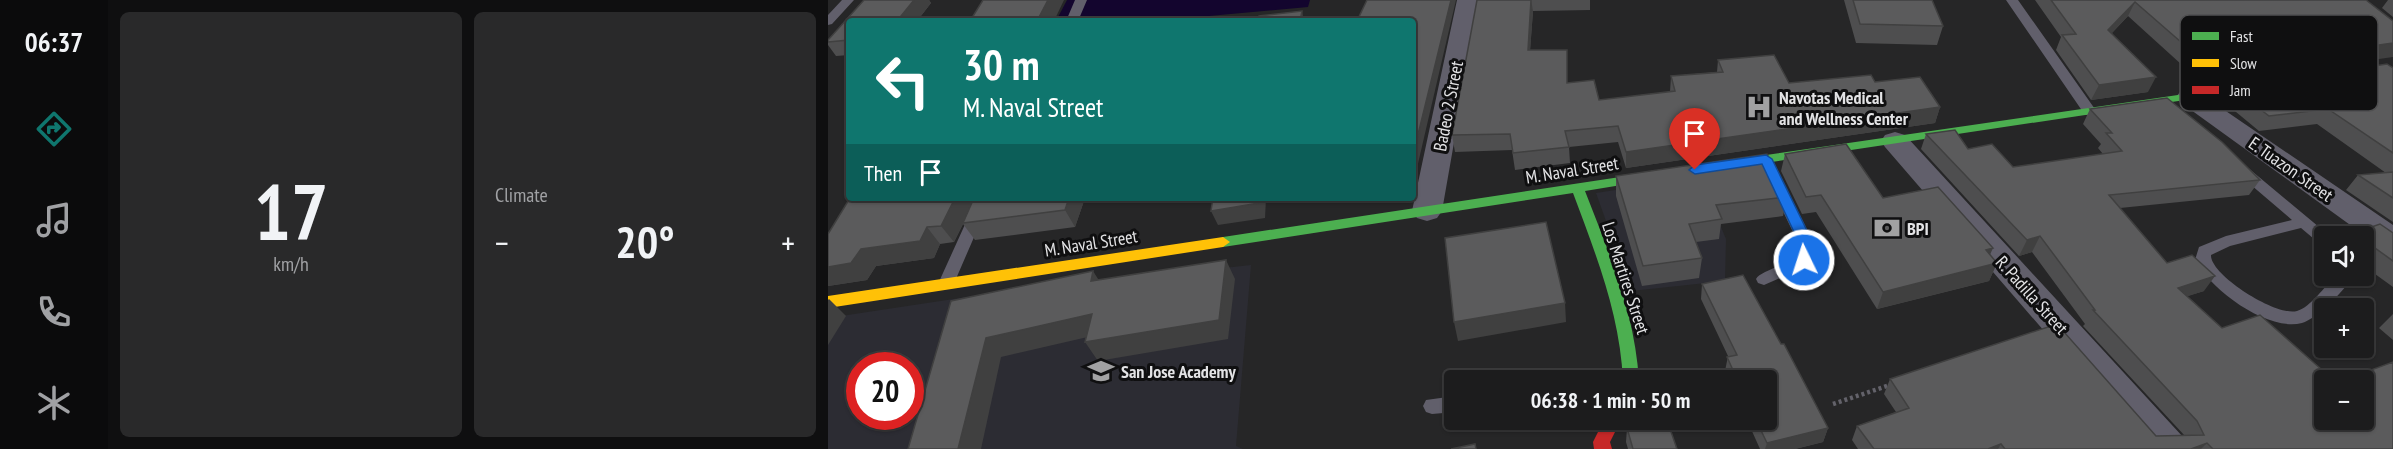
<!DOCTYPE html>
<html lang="en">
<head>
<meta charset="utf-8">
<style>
	:root { --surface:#1c1c1d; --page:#29292a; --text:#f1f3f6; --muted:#a0a1a4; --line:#3a3a3b; --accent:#0f766e }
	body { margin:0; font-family:"PT Sans Narrow",sans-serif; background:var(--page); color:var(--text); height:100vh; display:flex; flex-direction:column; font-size:22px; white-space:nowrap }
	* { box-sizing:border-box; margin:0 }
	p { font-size:20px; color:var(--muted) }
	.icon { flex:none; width:33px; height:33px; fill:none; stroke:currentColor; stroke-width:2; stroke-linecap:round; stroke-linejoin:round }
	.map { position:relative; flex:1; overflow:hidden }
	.side { display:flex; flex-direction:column; gap:12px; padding:12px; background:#0f0f10; width:720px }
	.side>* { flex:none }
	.top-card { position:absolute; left:18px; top:18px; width:570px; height:183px; border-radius:6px; box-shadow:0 2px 4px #0004,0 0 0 2px var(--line); background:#0f766e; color:#fff; overflow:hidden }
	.fabs { position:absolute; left:1486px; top:226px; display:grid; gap:12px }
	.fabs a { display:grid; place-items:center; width:60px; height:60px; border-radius:6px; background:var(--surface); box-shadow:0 2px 4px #0004,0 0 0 2px var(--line); font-size:30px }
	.speed { position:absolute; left:18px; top:352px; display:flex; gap:12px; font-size:30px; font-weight:700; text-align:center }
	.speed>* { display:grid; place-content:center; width:78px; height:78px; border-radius:50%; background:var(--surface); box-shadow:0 2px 4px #0004,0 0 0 2px var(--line); line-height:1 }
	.speed .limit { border:9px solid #d22; background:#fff; color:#111 }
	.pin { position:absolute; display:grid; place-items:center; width:51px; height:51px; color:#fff; margin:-62px -26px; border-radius:50% 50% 50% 0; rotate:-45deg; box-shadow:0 0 6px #0007 }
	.pin .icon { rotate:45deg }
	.me { position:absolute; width:66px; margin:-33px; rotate:356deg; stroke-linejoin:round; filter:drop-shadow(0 0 4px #0008) }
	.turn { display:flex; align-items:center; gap:21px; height:126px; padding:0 18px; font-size:27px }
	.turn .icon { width:78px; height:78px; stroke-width:2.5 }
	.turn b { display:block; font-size:42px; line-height:51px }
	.then { display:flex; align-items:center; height:57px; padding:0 18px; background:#0003; gap:12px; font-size:22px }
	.big { font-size:45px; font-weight:700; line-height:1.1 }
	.side .card { flex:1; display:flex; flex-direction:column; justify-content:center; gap:9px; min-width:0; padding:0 21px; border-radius:9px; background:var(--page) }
	.side .dial { align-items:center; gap:0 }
	.dial b { font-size:78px; line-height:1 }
	.heat { display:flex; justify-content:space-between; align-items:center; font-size:33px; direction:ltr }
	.side .tiles { flex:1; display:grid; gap:12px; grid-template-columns:repeat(2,1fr) }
	.trip { position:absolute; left:616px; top:370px; width:333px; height:60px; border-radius:6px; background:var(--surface); box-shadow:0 2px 4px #0004,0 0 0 2px var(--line); font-weight:700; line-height:60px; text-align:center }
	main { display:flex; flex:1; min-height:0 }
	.dock { display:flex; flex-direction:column; width:108px; justify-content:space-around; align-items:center; background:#0b0b0c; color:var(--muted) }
	.dock .icon { width:42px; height:42px }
	.dock .selected { color:var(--accent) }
	.dock b { font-size:27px; color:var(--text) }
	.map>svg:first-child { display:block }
	.built { fill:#2c2c33; fill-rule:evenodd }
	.water { fill:#13052e }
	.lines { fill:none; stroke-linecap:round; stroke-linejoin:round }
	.path { stroke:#63626a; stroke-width:4.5; stroke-dasharray:3 3; stroke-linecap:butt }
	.lane { fill:#615f6b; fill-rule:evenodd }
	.street { fill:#615f6b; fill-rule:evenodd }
	.fast { fill:#4caf50; fill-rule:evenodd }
	.slow { fill:#ffc107; fill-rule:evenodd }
	.jam { fill:#c62828; fill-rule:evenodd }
	.wall { fill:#4e4e4f }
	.shaded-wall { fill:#404040 }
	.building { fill:#5b5b5c; stroke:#404040; stroke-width:1.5; fill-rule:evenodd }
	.route { fill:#1a73e8; stroke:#114b97; stroke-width:1.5 }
	.labels { text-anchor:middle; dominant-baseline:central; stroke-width:6; stroke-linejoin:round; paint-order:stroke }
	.poi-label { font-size:18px; font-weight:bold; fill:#e3e3e5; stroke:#0f0f10; text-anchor:start }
	.street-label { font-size:18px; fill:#e3e3e5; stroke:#0f0f10 }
	.key { fill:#0f0f10; stroke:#4f4f50; stroke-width:1.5 }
	.key-label { font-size:16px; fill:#e3e3e5 }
</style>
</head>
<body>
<main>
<nav class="dock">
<b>06:37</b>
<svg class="icon selected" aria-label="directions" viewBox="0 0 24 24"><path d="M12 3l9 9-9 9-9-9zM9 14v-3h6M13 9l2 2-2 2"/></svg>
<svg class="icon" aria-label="music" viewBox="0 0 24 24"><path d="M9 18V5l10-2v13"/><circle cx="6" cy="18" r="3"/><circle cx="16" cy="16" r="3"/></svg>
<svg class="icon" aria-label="phone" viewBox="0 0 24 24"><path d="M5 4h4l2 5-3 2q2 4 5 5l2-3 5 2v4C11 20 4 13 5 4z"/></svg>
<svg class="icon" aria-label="climate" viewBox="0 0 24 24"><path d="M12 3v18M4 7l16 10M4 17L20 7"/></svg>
</nav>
<section class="side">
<div class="tiles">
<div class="card dial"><b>17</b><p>km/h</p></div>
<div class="card"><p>Climate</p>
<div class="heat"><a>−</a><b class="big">20°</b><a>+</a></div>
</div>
</div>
</section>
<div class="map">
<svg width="1565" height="449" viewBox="0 0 1565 449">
	<rect width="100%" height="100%" fill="#262627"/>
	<path class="built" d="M872 177 898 239 897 281 803 291 768 193Z
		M423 265 408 446 415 449H0V318L152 295ZM32 366H82V417H32Z"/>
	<path class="water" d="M239 0H482L480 7 326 21H228Z"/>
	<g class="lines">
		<path class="path" d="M1005 404 1062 385"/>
		<path class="lane" d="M14 0H26L4 24 0 25V15Z
			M247 0H259L250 21H238Z
			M1178 0H1190L1269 112 1267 115H1257Z
			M1414 165 1419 167 1503 237H1497V245L1492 244 1473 228 1402 246 1383 255C1382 275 1449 317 1469 311 1483 307 1497 286 1507 276H1525C1518 289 1489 319 1474 323 1439 332 1382 289 1367 260L1371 247 1398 236 1464 220 1409 173 1407 170 1409 167Z
			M949 179 956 184 989 249 973 269 936 285 930 283 928 279C933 270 961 266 973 249L942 184Z
			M149 198H163L124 288H112L110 284Z
			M627 396V412L604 414 598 412 595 406 598 400Z"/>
		<path class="street" d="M629 0H651L614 211 609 218 599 221 589 218 584 211Z
			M1361 89 1370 92 1565 225V251L1554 248 1352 102 1348 97 1352 92Z
			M1067 132 1077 135 1355 437 1361 449H1318L1057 147 1053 141 1057 135Z"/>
		<path class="fast" d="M1446 81 1450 82V86L897 169 891 165 897 161Z
			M832 171 838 175 836 178 757 191C781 253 807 313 811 381H795C792 314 768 255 745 193L395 247 388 242 395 237Z"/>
		<path class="slow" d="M395 237 402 242 395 247 0 308V296Z"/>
		<path class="jam" d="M776 420H793L782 442 784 449H766L765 442Z"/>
	</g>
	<path class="wall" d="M36 0H101L103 3 89 21H21V55L8 56 0 45V40Z
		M649 0H762V10L705 11 702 50 739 83 771 100 842 92 843 76 889 72 890 60 961 83 1047 82 1112 107 1107 123 798 168 790 142 741 147 742 163 687 170 684 150 627 152 624 135Z
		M1016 0H1104L1115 26 1109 45 1028 43Z
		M1207 0H1538L1375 84 1300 16 1284 33 1320 92 1263 100 1228 50 1233 37Z
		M1560 0H1565V17L1554 8Z
		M1565 68V222L1518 190 1530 175 1558 173 1489 124 1431 131 1396 102 1405 88Z
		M1262 109 1432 180 1421 195 1292 208 1339 263 1376 291 1359 296 1394 328 1503 378 1516 380 1565 449H1030L1024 440 1029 426 1068 412 1056 394 1062 379 1328 436H1357L1255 326 1257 324 1204 252 1191 256 1093 149 1098 134 1140 149 1185 167 1275 154 1270 148 1273 144 1255 124Z
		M957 154 1055 198 1162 255 1169 263 1161 281 1049 309 988 212 974 214 953 171Z
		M788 176 959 197 955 216 893 224 891 239 868 242 874 258 871 278 814 286 788 196Z
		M257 198 247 227 147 240 135 224 126 242 112 244 106 258 48 266 39 280 0 286V234Z
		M495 198H535L534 201 496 200Z
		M1526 233H1565V287L1536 266V237H1523Z
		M874 284 953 344 1000 428 995 442 967 449H932L919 420H939V381H902L897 371 900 356 873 299Z
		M1565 314V340L1551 328Z
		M799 428 849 449H800L798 442Z"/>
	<path class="shaded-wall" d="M86 0H101L103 3 89 21H69Z
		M220 0H236L226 21H209Z
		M623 0H628L585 185V155Z
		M703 0 705 11 701 66 700 50Z
		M1307 2 1300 16 1273 44 1280 30Z
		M474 11 476 21H472Z
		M1565 43V57L1375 84 1384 69Z
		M1328 77 1320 92 1263 100 1271 85Z
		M1112 107 1107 123 798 168V152Z
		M127 198H148L135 223V224L126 242 113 226Z
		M241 198H257L247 227 237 210Z
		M431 198H438L437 218 390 225 383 211Z
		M99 227 112 244 106 258 48 266 39 280 0 286V267L33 249Z
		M1212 236 1204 252 1191 256 1199 240Z
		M1165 248 1157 266 1158 250Z
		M398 260 407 279 400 339 270 361 257 342Z
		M1169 263 1161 281 1049 309 1055 292Z
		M265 271 277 290 263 281Z
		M1387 276 1376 291 1339 303 1350 288Z
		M1 299 18 316 0 345V300Z
		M737 303 738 322 630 341 626 322Z
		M264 314 277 333 173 357 153 449H130L158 338Z
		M1000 428 995 442 967 449H937L939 443Z
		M1379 443 1373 449H1363Z
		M1173 444 1170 449H1160Z"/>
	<path class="building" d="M36 0H86L69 21H21V40L0 42V40Z
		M155 0H220L209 21H142Z
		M539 0H623L585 155V21H529Z
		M649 0H703L700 50H739V83L766 80 771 100 847 91 843 76 895 72 890 60 946 55 961 83 1043 75 1047 82 1092 77 1112 107 798 152 790 126 737 131 741 147 685 153 682 134 624 135Z
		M1025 0H1104L1115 26 1032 24Z
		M1223 0H1538L1565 21V43L1384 69 1307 2 1280 30 1328 77 1271 85 1234 35 1248 34Z
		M474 11 472 21H430L431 16Z
		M1559 64 1565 68V153L1500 109 1441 116 1405 88Z
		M1339 98 1394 142 1432 180 1281 195 1339 263 1364 255 1387 276 1350 288 1394 328 1432 315 1503 378 1510 376 1516 380 1565 362V449H1385L1379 443 1363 449H1177L1173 444 1160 449H1046L1029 426 1081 408 1062 379 1229 324 1328 436 1376 435 1369 421 1265 310H1267L1212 236 1199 240 1098 134 1127 130 1140 149 1164 144 1185 167 1294 151 1278 133H1284L1262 109ZM1497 381H1536V420H1497Z
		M1018 144 1055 198 1110 187 1165 248 1158 250 1169 263 1055 292 993 195 978 197 957 154Z
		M939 154 959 197 888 205 894 219 861 224 874 258 815 266 788 176Z
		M1565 172V198L1530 175Z
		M22 198H127L113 226 99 227 92 241 33 249 23 263 0 267V234Z
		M146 198H241L237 210 135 223Z
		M385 198H431V203L383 211Z
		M718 222 737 303 626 322 617 238Z
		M1552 224 1565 233V261L1536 240V237H1532L1526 233Z
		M398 260 391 320 257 342 264 314 158 338 130 449H80L123 301 265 271 263 281Z
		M915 275 953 344H956L1000 428 939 443 928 420H939V381H910L899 357 909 355 874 284Z
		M837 420H839L849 449H805L799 428Z
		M647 444 648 449H623Z"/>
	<path class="route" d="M938 155 944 159 988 249 981 264 976 265 969 260 974 249 934 164 867 174 861 170 867 165Z"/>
	<defs>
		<g id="hospital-bare" transform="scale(2.07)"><path d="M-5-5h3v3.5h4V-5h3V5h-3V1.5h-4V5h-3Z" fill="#a1a1a2" stroke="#0f0f10" stroke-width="2.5" paint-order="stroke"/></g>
		<g id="bank-bare" transform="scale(2.07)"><path d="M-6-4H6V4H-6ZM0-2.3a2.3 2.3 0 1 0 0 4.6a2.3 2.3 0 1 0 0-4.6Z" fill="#a1a1a2" stroke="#0f0f10" stroke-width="2.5" paint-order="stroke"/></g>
		<g id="school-bare" transform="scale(2.07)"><path d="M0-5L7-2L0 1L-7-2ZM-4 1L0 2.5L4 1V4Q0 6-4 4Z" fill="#a1a1a2" stroke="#0f0f10" stroke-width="2.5" paint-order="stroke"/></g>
	</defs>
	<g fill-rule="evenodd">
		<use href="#hospital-bare" x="931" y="107"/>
		<use href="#bank-bare" x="1059" y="228"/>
		<use href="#school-bare" x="273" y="371"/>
	</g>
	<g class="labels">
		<g class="poi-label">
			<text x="951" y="97">Navotas Medical<tspan x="951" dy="21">and Wellness Center</tspan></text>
			<text x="1079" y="228">BPI</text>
			<text x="293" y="371">San Jose Academy</text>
		</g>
		<g class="street-label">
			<text transform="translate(620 106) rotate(-79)">Badeo 2 Street</text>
			<text transform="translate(1463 169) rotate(35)">E. Tuazon Street</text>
			<text transform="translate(744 170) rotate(-9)">M. Naval Street</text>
			<text transform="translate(263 243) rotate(-9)">M. Naval Street</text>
			<text transform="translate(798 278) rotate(72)">Los Martires Street</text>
			<text transform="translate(1204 295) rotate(48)">R. Padilla Street</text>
		</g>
	</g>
	<rect x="1352" y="15" width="198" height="96" rx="9" class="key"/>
	<rect x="1364" y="32" width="27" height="8" fill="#4caf50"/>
	<rect x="1364" y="59" width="27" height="8" fill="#ffc107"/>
	<rect x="1364" y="86" width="27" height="8" fill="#c62828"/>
	<g class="key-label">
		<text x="1402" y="42">Fast</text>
		<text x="1402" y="69">Slow</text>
		<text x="1402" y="96">Jam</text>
	</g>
</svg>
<div class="fabs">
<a><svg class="icon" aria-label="sound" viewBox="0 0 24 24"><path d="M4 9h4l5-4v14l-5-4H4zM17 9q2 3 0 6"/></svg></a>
<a>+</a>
<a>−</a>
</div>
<div class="speed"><div class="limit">20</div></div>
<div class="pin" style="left:867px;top:170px;background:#d93025"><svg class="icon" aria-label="arrive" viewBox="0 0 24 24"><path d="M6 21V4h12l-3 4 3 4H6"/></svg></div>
<svg class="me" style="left:976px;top:260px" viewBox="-20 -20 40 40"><circle r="17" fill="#1a73e8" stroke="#fff" stroke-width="3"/><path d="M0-11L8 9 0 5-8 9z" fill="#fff"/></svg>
<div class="trip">06:38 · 1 min · 50 m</div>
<div class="top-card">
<div class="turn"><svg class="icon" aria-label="left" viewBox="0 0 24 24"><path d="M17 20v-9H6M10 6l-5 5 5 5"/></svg><div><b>30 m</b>M. Naval Street</div></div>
<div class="then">Then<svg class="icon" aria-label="arrive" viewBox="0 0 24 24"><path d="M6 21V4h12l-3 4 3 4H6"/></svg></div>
</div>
</div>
</main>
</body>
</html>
